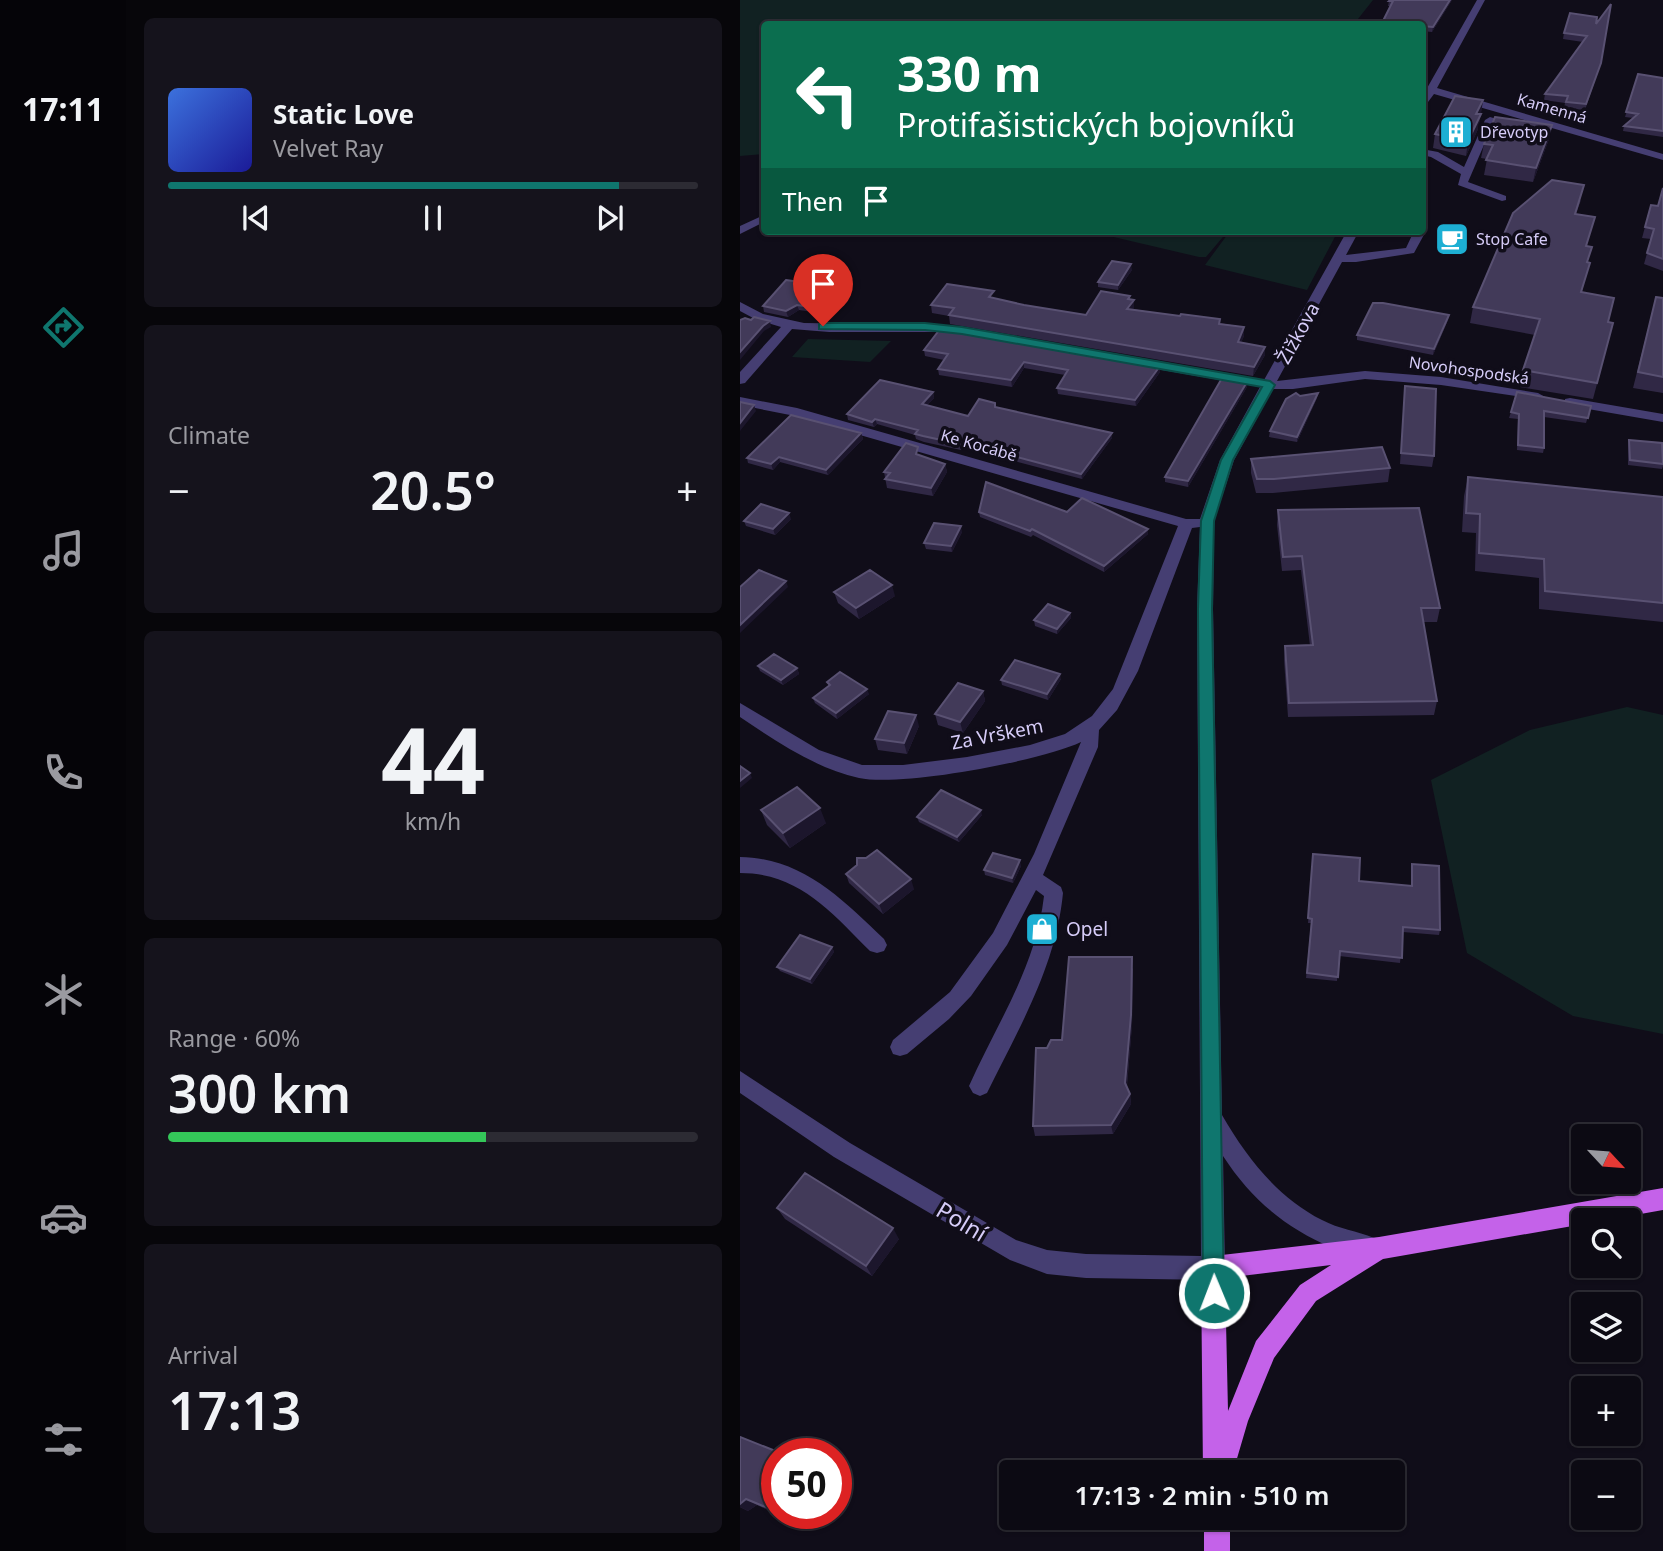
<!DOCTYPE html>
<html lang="en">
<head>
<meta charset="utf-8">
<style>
	:root { --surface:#0c0a13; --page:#15131c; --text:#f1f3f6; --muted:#9a9aa0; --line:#2c2b33; --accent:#0f766e }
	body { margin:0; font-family:"Noto Sans",sans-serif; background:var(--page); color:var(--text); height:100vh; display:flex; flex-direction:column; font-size:26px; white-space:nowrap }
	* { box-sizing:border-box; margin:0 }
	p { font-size:23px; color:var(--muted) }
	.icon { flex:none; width:38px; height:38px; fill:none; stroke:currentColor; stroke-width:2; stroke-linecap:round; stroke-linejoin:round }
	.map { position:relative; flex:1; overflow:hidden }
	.drawer { display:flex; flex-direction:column; gap:18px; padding:18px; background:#07060a; width:614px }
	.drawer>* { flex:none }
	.top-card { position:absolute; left:21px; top:21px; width:665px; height:214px; border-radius:7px; box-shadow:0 2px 5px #0004,0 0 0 2px var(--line); background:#0b6e4f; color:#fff; overflow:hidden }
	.needle { width:46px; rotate:116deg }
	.tools { position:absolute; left:831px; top:1124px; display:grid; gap:14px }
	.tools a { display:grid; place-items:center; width:70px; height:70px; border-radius:7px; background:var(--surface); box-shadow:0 2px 5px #0004,0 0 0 2px var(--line); font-size:35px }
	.speed { position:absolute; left:21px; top:1438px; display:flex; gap:14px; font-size:35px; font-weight:700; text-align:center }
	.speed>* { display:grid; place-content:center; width:91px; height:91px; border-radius:50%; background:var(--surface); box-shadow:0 2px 5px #0004,0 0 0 2px var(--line); line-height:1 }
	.speed .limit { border:10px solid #d22; background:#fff; color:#111 }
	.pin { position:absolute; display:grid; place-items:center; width:60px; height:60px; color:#fff; margin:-72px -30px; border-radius:50% 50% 50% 0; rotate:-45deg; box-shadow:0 0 7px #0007 }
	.pin .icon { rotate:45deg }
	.me { position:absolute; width:77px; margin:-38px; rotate:359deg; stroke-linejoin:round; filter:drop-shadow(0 0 5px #0008) }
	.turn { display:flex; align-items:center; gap:24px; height:147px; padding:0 21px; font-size:32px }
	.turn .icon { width:91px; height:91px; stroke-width:2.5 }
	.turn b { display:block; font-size:49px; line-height:60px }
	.then { display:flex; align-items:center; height:66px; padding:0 21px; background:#0003; gap:14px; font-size:26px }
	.big { font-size:52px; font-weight:600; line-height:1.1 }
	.drawer .tile { flex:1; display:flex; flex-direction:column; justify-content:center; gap:10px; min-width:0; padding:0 24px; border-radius:10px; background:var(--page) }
	.drawer .dial { align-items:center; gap:0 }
	.dial b { font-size:91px; line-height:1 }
	.song { display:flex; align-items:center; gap:21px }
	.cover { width:84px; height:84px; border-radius:10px; background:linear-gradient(135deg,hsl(220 70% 55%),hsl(240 70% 35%)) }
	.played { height:7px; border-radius:4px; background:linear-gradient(90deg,var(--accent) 85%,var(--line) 85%) }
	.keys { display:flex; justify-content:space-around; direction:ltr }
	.heat { display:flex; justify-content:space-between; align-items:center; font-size:38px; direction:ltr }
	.charge { height:10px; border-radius:5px; background:linear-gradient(90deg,#34c759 60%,var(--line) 0) }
	.trip { position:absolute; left:259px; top:1460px; width:406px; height:70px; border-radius:7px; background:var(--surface); box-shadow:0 2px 5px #0004,0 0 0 2px var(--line); font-weight:600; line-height:70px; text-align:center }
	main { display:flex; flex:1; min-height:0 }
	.tabs { display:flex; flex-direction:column; width:126px; justify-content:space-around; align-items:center; background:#050408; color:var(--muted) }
	.tabs .icon { width:49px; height:49px }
	.tabs .current { color:var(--accent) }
	.tabs b { font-size:32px; color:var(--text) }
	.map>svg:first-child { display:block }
	.green { fill:#112122 }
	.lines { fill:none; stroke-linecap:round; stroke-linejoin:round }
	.minor { fill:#453e72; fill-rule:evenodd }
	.major { fill:#c462e9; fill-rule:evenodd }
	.wall { fill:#302845 }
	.shaded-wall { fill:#1c162c }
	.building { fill:#423a59; stroke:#595172; stroke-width:2 }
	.route { fill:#0f766e; stroke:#0a4d48; stroke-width:2 }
	.labels { text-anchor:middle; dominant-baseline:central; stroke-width:7; stroke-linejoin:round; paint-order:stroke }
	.far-street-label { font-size:16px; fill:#d6ccf8; stroke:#100d19 }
	.far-poi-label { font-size:16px; fill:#d6ccf8; stroke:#100d19; text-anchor:start }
	.street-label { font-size:19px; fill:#d6ccf8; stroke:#100d19 }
	.poi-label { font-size:19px; fill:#d6ccf8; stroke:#100d19; text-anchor:start }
	.near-street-label { font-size:23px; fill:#d6ccf8; stroke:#100d19 }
</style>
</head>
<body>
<main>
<nav class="tabs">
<b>17:11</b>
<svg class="icon current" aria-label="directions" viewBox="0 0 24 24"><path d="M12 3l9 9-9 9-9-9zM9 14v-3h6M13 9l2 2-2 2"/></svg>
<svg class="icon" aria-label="music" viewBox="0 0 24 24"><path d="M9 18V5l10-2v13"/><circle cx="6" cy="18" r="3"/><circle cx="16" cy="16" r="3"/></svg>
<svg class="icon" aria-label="phone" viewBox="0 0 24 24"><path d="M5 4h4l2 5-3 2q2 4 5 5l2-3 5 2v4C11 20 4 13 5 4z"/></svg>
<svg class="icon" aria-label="climate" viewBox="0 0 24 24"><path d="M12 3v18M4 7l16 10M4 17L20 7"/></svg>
<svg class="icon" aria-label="car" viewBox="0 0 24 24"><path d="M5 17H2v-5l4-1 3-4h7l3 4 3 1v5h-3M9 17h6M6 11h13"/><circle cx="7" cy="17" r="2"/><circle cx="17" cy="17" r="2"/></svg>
<svg class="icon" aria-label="filters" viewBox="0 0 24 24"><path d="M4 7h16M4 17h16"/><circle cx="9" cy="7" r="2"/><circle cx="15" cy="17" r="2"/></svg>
</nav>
<section class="drawer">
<div class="tile">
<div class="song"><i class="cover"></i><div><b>Static Love</b><p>Velvet Ray</p></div></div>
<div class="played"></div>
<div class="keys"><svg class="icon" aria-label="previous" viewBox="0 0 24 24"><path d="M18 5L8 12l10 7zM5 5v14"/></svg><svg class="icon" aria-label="pause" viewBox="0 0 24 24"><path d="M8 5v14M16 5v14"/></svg><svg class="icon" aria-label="next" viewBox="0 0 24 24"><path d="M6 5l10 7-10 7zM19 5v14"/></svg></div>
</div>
<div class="tile"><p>Climate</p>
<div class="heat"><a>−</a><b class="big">20.5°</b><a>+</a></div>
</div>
<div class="tile dial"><b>44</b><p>km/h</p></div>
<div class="tile"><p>Range · 60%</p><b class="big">300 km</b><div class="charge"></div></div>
<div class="tile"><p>Arrival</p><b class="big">17:13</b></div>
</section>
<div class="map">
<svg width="923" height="1551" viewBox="0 0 923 1551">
	<rect width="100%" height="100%" fill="#100d19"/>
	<path class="green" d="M0 0H633L614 24H24V154L0 156Z
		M348 231H488L466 257H459Z
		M490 231H598L567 290 465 265Z
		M68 339 151 341 130 362 52 357Z
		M887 707 923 715V1034L833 1016 727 953 691 780 790 730Z"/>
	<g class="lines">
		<path class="minor" d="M737 0H745L697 88 923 154V160L694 94 682 110V97Z
			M750 117 780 126 775 129 753 124 728 182 766 196V200L762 201 718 185 721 174 691 157 682 155V149L698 152 724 167 745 120Z
			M24 215V222L0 234V226Z
			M682 228 686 231 674 253 616 262H602L537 381 625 371 701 377 798 393 805 397 803 400 701 385 625 379 553 389H533L494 460 474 521 473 609 482 1115C507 1158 537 1197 582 1220 599 1229 617 1231 634 1238L637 1246 634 1254C621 1259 605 1253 593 1248 545 1228 511 1199 483 1156L485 1268 481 1276 473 1280 346 1278 307 1274 270 1260 94 1157 0 1093V1071L110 1143 276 1240 307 1250 346 1254 461 1256 457 609 460 527 452 528 398 671 377 710 359 730 358 747 303 875 321 887 323 893C316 966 279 1028 247 1093L240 1096 233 1093 229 1086C257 1023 296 967 304 896L296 890 267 945 231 996 209 1019 167 1054 160 1056 153 1054 150 1047 153 1040 210 992 253 933 294 854 341 742C301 761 162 787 119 778 75 768 37 742 0 717V703L79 750 122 765H163L227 757 290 745 325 734 352 716 373 689 438 526 50 415 0 405V397L57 408 446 519H460L480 460 520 387 203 332H89L52 329 5 383 0 384V372L41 327 15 319 0 311V302L23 314 64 323 203 325 524 380 607 231H619L606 255 666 248 674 231H682Z
			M830 398 923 414V422L825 405V399Z
			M0 857C62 858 101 898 144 939L147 945 144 951 137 953 130 951C91 912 59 873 0 873Z"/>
		<path class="major" d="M923 1188V1210L867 1220H844V1224L643 1259 576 1301 534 1358 508 1421 493 1472H463L461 1268 465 1260 473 1256 639 1237ZM591 1265 560 1285 516 1341 488 1411 485 1278Z
			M464 1517H490V1551H464Z"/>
	</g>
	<path class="wall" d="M712 0 692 32 682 31V24H642L643 21 651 6H648L649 1Z
		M856 24 861 63 845 110 824 108 825 103 804 100 805 94 843 42 823 39 824 33Z
		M898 74 923 78V137L883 131 884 126 893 118 885 117Z
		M743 100 738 129 726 156 693 148 695 134Z
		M812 125 809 139 793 182 744 175 747 159 741 158 744 144Z
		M923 188V271L904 264 911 239 902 238 911 205 918 206Z
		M841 200 836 214 847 246 848 263 842 292 868 322 873 323 853 399 780 387 783 370 795 335 730 323 733 307Z
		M108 231H131L123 237Z
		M392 270 378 290 358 287V282Z
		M88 286 90 291 73 312 59 310 48 317 24 312 23 306Z
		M390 296V299L394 300 393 309 504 327V336L501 342 525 347V355L513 376 210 324 209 316 192 313 191 305 255 298 284 305 346 315Z
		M916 297 923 298V393L893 388Z
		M709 315 708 320 693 355 617 340V335Z
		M184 350 420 366V372L396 406 318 394 317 388 325 375 284 368 272 387 199 375 198 369 204 360 185 356Z
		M507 382V387L448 487 425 482V477Z
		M665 386 694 456 692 467 660 464Z
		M193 392 194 398 187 405 228 416 255 403 256 407 372 433V438L342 479 222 447 221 450 184 442 176 439 175 435 137 424 134 427 108 420 107 414Z
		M560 396 577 398 557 442 529 437 530 431Z
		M851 406 846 423 804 417V448L803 453 777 450 778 419 769 418 771 412Z
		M121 433 123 439 88 475 40 462 33 470 8 463 7 458Z
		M889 440 922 443 923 466 922 469 888 465V445Z
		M180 455 205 464 207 472 193 496 147 488 144 472Z
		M511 459 650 468 648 482 533 493H516L511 473Z
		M728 477 923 497V622L799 609V578L735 571 736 533 722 532 724 496Z
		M538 510 700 608 697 622H683L697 701 694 715 548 717 544 660 545 646H570L561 570 542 571 537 525Z
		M239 512H327L408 529V534L364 572 293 535 291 537 240 517Z
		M51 519 35 535 6 526 4 521Z
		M222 532 212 552 186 549 184 543Z
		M94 592 155 596 119 619 98 603Z
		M330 613 331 618 317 634 295 626 294 620Z
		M18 666 57 668 59 674 43 685 20 671Z
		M321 679 308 700 262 685 261 680Z
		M87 682 129 694 97 719 75 703 73 698 89 686Z
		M243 691 245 701 223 733 198 725 195 714Z
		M179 726 167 754 138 750 135 739Z
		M21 810 86 823 50 848 27 825Z
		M242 815 219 842 179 822 177 817Z
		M573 854 619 881 671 886V869L672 864 700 930 699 935 663 932 660 963 599 956 597 981 566 978 571 923H568Z
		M281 866 273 883 245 875 244 870Z
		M106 874 174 889 143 914 109 883Z
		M92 947 94 952 72 984 40 971 37 967Z
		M393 968 392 1025 387 1086 390 1094 391 1104 373 1134 295 1136 293 1126 307 1048 322 1040Z
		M37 1208 159 1239 132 1276 45 1219Z
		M37 1454V1514L17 1505 8 1511 0 1507Z"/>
	<path class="shaded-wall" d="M710 0H712L692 32 693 27Z
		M743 100 741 114H736Z
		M741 114 738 129 726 156 728 141Z
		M812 125 809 139 793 182 796 168Z
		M121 231H131L123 237Z
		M391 264 392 270 378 290V285Z
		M88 286 90 291 73 312 71 307Z
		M394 300V308L388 317 387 309Z
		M57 305 59 310 48 317 46 311Z
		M709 315 708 320 693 355 694 349Z
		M30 321 31 327 24 331 0 360V352L23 326Z
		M504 327V336L497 350 498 342Z
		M525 347V355L513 376 514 367Z
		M284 362V368L272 387 271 380Z
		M420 366V372L396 406 395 400Z
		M507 382V387L448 487V481Z
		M193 392 194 398 183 409 182 404Z
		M578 393 577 398 557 442V437Z
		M14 405 16 411 0 431V423Z
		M135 419 137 424 134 427 132 422Z
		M121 433 123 439 88 475 86 470Z
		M372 433V438L342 479 341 474Z
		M39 457 40 462 33 470 31 464Z
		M205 464 207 472 193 496 191 488Z
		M49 513 51 519 35 535 33 529Z
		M221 526 222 532 212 552 211 546Z
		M408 529V534L364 572V566Z
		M46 581 48 587 0 633V625Z
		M152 585 155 596 119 619 116 608Z
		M330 613 331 618 317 634V629Z
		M57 668 59 674 43 685 41 680Z
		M320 674 321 679 308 700 307 694Z
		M127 689 129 694 97 719 96 713Z
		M243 691 245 701 223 733 220 722Z
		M176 715 179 726 167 754 164 743Z
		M10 773 12 778 0 788V781Z
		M80 808 86 823 50 848 43 833Z
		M241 810 242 815 219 842 217 837Z
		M280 860 281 866 273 883 272 878Z
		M171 879 174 889 143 914 139 904Z
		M92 947 94 952 72 984 70 979Z
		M392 957V1025L386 1093 385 1083Z
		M390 1094 391 1104 373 1134 371 1125Z
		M153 1228 159 1239 132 1276 126 1266Z
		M6 1499 17 1505 8 1511 0 1507V1504Z
		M37 1502V1513L33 1510Z"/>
	<path class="building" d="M650 0H710L693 27 682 26V24H673L643 21 653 1H649Z
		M871 4 861 63 846 104 826 102 828 96 805 94 847 36 824 33 830 13 857 17 856 24Z
		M898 74 923 78V131L884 126 898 114 886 112Z
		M715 96 743 100 736 114H741L728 141 695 134Z
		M755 117 812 125 796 168 746 160 753 145 744 144Z
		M812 180 844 185 835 214 855 217 846 246 852 247 847 262 850 263 841 292 874 298 868 322 873 323 857 383 783 370 800 319 733 307 773 213Z
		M923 188V259L907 253 914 229 905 227 911 205 918 206Z
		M372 261 391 264 378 285 358 282Z
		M46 280 88 286 71 307 57 305 46 311 23 306Z
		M207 284 254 291 249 297 284 305 346 315 361 291 390 296 388 299 394 300 387 309 440 316 441 314 480 319 479 324 504 327 498 342 525 347 514 367 209 315 214 308 191 305Z
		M916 297 923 298V377L898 372Z
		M633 303H643L709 315 694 349 617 335Z
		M14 317 30 321 23 326 0 352V320L5 318 11 320Z
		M200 329 420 366 395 400 317 388 328 370 284 362 271 380 198 369 208 354 184 350Z
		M482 378 507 382 448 481 425 477Z
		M140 380 193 392 182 404 228 416 239 399 255 403V407L372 433 341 474 221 442 220 444 183 436 175 434 178 430 135 419 132 422 107 414Z
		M665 386 696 389 694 456 661 453Z
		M777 392 851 406 848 418 804 411V448L778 445 779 414 771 412Z
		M556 393 560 396 578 393 557 437 530 431 546 399Z
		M0 402 14 405 0 423Z
		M51 415 121 433 86 470 39 457 31 464 7 458Z
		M889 440 922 443 923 464 890 460Z
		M166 443 178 447 176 454 205 464 191 488 145 479 150 473 144 472Z
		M642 447 650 468 534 479H517L511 459Z
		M728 477 923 497V603L805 591 804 559 739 553 740 514 726 513Z
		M246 482 327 512 342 498 408 529 364 566 292 529 290 531 239 512Z
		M21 504 49 513 33 529 4 521Z
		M679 508 700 608H681L697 701 549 703 545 646 573 645 562 556 543 557 538 510Z
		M194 523 221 526 211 546 184 543Z
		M19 570 46 581 0 625V587Z
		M130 570 152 585 116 608 94 592Z
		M308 604 330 613 317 629 294 620Z
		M34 654 57 668 41 680 18 666Z
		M275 660 320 674 307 694 261 680Z
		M100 672 127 689 96 713 73 698 90 685 87 682Z
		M218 683 243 691 220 722 195 714Z
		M148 711 176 715 164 743 135 739Z
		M0 766 10 773 0 781Z
		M57 787 80 808 43 833 21 810Z
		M201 790 241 810 217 837 177 817Z
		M137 850 171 879 139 904 106 874 117 865V858H126Z
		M253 853 280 860 272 878 244 870Z
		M573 854 620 858 619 881 672 886V864L699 866 700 930 663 927 662 958 600 951 598 977 567 973 572 919 568 918Z
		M60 935 92 947 70 979 37 967Z
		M329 957H392L391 1015 385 1083 390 1094 371 1125 293 1126 296 1048H307L311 1040H322Z
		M65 1173 153 1228 126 1266 37 1208Z
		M0 1437 43 1454H37V1502L33 1510 6 1499 0 1504Z"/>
	<path class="route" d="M83 323H185L222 327 530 381 535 385 493 460 474 521 472 609 484 1293 481 1301 474 1304 466 1301 463 1293 458 609 461 521 481 460 522 387 222 334 185 330 79 329V324Z"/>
	<defs>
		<g id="building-square" transform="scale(1.75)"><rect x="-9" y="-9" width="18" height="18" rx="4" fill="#1dafd3" stroke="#100d19"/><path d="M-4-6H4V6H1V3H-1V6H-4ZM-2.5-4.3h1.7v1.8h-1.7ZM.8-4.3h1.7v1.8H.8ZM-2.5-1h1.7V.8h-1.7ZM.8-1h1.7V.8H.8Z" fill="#fff"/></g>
		<g id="cafe-square" transform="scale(1.75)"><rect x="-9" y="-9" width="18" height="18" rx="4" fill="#1dafd3" stroke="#100d19"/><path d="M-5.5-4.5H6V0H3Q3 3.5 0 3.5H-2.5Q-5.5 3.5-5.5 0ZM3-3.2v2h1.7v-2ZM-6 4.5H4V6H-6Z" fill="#fff"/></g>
		<g id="shop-square" transform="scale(1.75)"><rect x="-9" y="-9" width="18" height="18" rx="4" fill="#1dafd3" stroke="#100d19"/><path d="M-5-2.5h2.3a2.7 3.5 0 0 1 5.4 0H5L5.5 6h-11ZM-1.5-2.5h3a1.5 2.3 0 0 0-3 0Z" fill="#fff"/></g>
	</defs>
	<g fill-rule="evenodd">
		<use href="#building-square" x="716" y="132"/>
		<use href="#cafe-square" x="712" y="239"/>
		<use href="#shop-square" x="302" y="929"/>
	</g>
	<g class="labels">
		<g class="far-street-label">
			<text transform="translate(812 108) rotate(16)">Kamenná</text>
			<text transform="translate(729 370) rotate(8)">Novohospodská</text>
			<text transform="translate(239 445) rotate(16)">Ke Kocábě</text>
		</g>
		<g class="far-poi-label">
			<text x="740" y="132">Dřevotyp</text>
			<text x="736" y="239">Stop Cafe</text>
		</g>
		<g class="street-label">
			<text transform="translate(558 333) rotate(-61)">Žižkova</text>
			<text transform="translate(257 734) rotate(-11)">Za Vrškem</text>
		</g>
		<g class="poi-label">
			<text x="326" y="929">Opel</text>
		</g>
		<g class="near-street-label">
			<text transform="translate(222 1221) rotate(31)">Polní</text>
		</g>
	</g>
</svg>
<div class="tools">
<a><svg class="needle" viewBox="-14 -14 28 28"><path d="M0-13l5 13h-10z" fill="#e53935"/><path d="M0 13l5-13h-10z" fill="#9a9aa0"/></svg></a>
<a><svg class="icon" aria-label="search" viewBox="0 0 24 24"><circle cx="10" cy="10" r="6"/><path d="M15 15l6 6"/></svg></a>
<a><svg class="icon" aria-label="layers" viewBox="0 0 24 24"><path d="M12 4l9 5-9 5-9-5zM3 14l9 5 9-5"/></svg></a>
<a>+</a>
<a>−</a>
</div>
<div class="speed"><div class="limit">50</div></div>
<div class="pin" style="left:83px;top:326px;background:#d93025"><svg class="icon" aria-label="arrive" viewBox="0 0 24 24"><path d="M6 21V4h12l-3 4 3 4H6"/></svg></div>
<svg class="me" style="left:474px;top:1293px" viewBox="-20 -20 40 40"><circle r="17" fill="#0f766e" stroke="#fff" stroke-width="3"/><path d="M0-11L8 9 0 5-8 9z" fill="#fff"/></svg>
<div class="trip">17:13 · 2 min · 510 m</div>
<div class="top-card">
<div class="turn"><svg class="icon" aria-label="left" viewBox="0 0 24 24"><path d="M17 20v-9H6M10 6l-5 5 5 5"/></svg><div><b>330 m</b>Protifašistických bojovníků</div></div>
<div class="then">Then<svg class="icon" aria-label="arrive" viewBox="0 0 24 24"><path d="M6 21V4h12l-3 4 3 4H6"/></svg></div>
</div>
</div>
</main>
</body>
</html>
